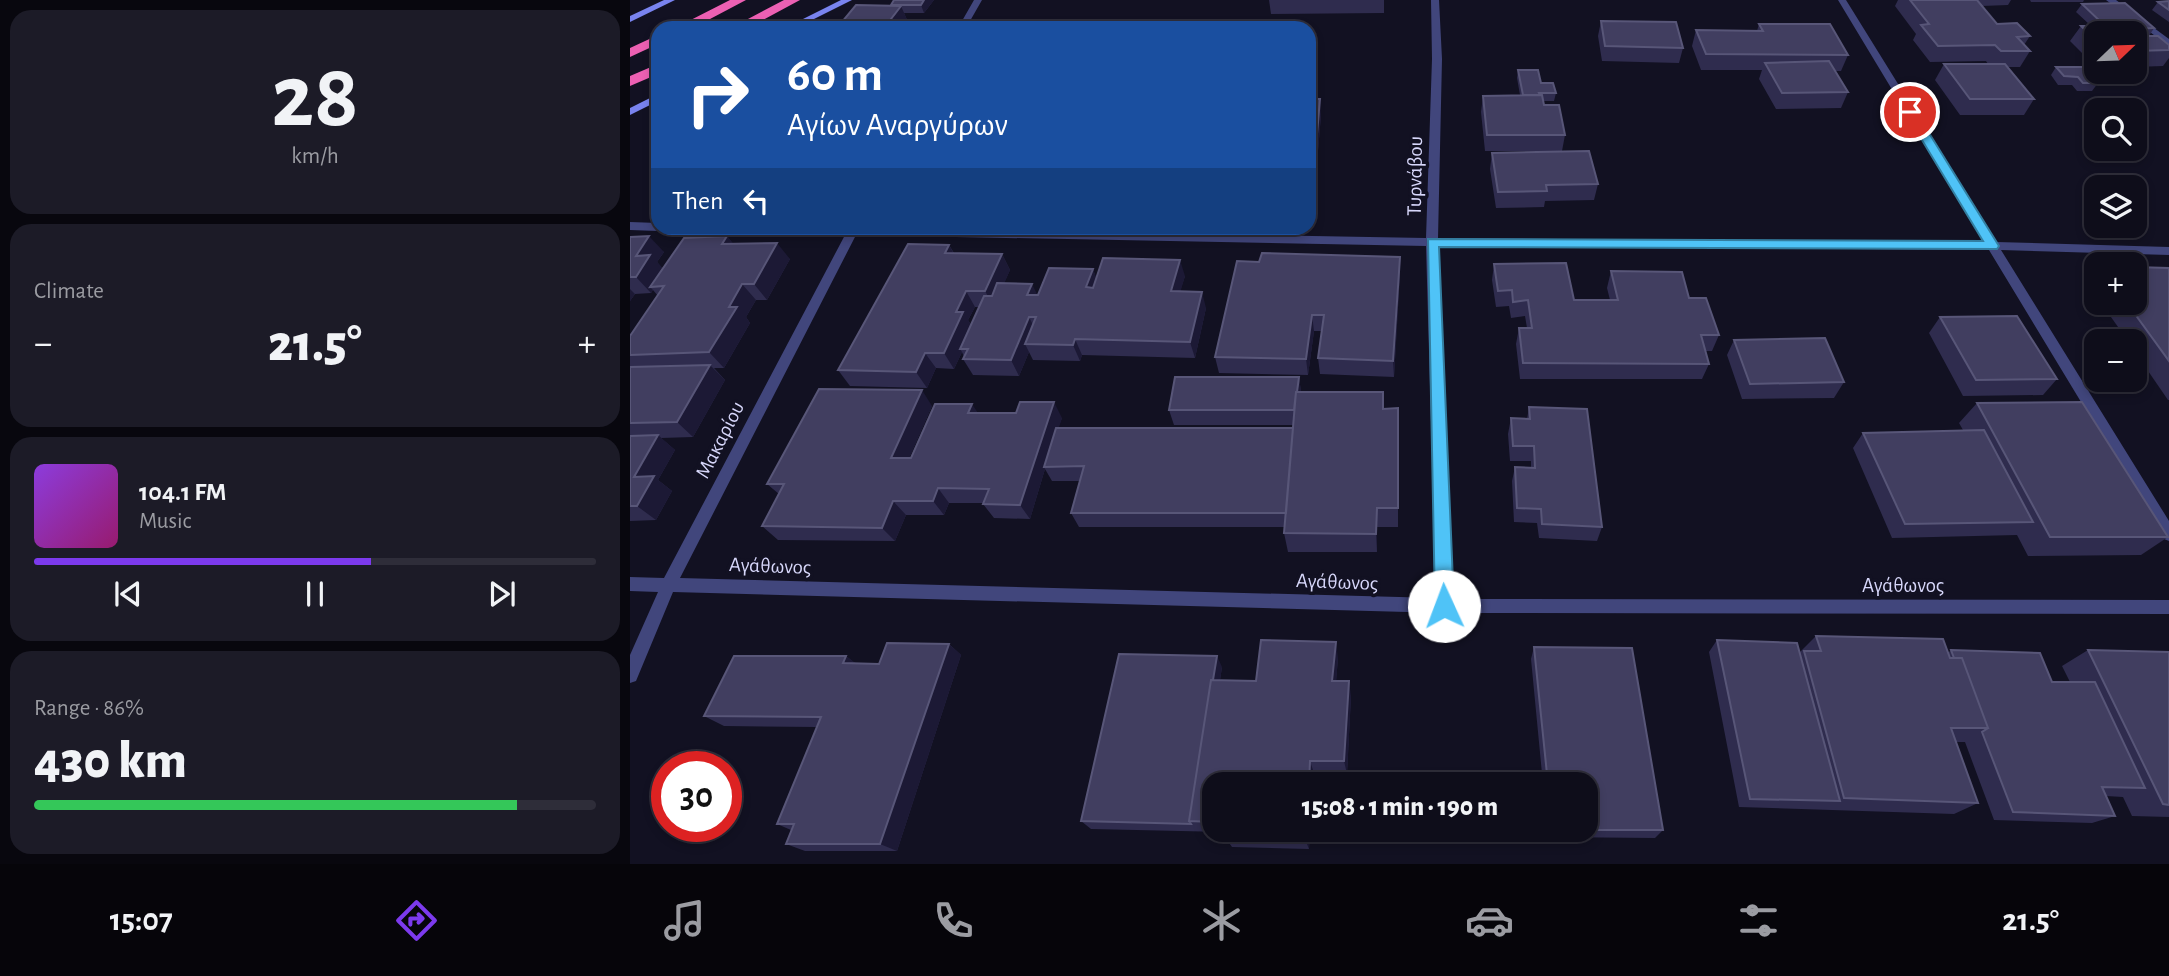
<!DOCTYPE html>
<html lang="en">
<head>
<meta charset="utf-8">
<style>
	:root { --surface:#0e0d1a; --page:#1c1b27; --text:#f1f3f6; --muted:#9b9ca2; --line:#2e2d39; --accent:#7c3aed }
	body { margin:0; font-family:"Alegreya Sans",sans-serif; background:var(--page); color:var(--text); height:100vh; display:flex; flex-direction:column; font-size:26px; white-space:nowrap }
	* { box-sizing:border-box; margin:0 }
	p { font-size:23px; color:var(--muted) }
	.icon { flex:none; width:38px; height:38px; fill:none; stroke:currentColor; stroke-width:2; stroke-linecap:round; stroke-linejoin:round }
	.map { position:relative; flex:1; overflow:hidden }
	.details { display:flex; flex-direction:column; gap:10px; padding:10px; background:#08070e; width:630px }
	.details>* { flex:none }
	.top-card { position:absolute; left:21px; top:21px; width:665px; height:214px; border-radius:21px; box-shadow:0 4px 10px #0003,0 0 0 2px var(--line); background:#1a4fa0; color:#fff; overflow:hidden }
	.needle { width:46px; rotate:67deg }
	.buttons { position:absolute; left:1454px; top:21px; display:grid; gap:14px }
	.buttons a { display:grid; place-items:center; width:63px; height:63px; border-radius:14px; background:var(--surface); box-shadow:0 4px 10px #0003,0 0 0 2px var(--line); font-size:35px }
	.speed { position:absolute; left:21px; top:751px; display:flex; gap:14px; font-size:35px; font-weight:700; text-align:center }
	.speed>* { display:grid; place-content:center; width:91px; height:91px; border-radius:50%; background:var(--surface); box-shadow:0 4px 10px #0003,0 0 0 2px var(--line); line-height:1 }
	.speed .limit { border:10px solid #d22; background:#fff; color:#111 }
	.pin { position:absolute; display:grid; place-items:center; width:60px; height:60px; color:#fff; margin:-30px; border:4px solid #fff; border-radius:50%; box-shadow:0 2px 7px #0007 }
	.me { position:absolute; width:77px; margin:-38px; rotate:358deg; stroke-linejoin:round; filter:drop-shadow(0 0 5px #0008) }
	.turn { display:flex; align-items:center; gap:24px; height:147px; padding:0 21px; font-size:32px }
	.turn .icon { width:91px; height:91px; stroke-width:2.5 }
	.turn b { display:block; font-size:49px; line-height:60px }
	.then { display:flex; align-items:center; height:66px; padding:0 21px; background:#0003; gap:14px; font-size:26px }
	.big { font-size:52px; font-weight:800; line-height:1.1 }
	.details .tile { flex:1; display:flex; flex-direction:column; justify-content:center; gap:10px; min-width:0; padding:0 24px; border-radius:21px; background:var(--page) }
	.details .dial { align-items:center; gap:0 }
	.dial b { font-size:91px; line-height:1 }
	.song { display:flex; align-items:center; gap:21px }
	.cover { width:84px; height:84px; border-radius:10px; background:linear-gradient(135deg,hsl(270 70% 55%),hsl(320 70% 35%)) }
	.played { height:7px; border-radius:4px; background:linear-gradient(90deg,var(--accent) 60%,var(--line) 60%) }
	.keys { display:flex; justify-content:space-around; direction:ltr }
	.heat { display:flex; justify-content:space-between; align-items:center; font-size:38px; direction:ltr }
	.charge { height:10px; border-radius:5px; background:linear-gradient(90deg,#34c759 86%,var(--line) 0) }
	.trip { position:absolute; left:572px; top:772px; width:396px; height:70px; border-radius:21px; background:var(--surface); box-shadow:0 4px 10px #0003,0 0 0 2px var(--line); font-weight:800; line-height:70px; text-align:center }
	.tabs { display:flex; height:112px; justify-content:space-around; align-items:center; background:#06050a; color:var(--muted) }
	.tabs .icon { width:49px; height:49px }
	.tabs .current { color:var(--accent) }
	.tabs b { font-size:32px; color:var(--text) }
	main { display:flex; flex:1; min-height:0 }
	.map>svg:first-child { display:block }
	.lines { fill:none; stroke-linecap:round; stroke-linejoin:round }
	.minor { fill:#41467c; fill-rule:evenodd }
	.secondary { fill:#7983ef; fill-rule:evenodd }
	.motorway { fill:#ec60b3; fill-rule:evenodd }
	.wall { fill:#2f2c4e; fill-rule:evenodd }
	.shaded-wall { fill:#1c1935 }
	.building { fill:#413e60; stroke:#585678; stroke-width:2 }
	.route { fill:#4fc3f7; stroke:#337fa1; stroke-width:2 }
	.labels { text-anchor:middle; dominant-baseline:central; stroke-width:7; stroke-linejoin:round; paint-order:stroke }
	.street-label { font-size:21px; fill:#d7d7fa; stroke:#121122 }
</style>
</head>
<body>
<main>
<section class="details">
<div class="tile dial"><b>28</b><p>km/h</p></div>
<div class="tile"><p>Climate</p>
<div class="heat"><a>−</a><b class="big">21.5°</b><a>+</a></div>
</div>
<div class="tile">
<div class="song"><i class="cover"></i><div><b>104.1 FM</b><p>Music</p></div></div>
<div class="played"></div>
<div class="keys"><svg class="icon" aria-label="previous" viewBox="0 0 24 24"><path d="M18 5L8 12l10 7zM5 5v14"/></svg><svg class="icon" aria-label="pause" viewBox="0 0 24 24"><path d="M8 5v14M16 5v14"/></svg><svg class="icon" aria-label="next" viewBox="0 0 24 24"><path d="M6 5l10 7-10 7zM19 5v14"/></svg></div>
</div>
<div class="tile"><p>Range · 86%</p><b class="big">430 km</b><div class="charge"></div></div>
</section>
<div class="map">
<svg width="1539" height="864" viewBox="0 0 1539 864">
	<rect width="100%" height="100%" fill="#121122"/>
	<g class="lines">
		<path class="minor" d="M344 0H352L336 28H328Z
			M801 0H809L812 59 808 238 1354 242 1208 0H1216L1366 242 1539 247V255L1371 250 1539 521V541L1534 539 1359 250 808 246 822 599 1539 600V614L814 613 43 592 6 681 0 683V655L28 592 0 591V577L34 578 215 235 59 232 54 228H233L796 238 802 59ZM226 235 796 246 806 598 50 578Z
			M1476 0H1486L1539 39V46Z
			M0 222 28 223V228H33L28 231 0 230Z"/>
		<path class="secondary" d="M34 0H45L0 22V16Z
			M211 0H222L166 28H155Z
			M28 94V101L0 115V108Z"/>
		<path class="motorway" d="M100 0H116L63 28H45Z
			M154 0H170L118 28H101Z
			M28 35V44L0 57V48Z
			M28 64V74L0 86V76Z"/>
	</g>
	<path class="wall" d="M264 0H304L294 13H274L278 22 261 6V5Z
		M639 0H754V13L641 14Z
		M1268 0H1381L1378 5 1352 6 1367 24 1400 36 1394 45 1400 51 1390 67H1378L1404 99 1394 115H1330L1305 80 1314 64H1358L1356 61 1300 62 1283 40 1286 34 1265 6Z
		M1400 0H1454L1453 2H1401Z
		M1539 1V22L1522 10 1528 2Z
		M1452 4 1524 28 1519 36 1539 45V58L1533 66 1505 67V33H1466V67L1440 41 1451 26 1460 25 1446 12Z
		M971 21 1053 48 1049 63 972 61 968 36Z
		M1129 24 1218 55 1211 71H1205L1218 92 1211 108 1146 109 1129 79 1132 70H1071L1062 46 1066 30 1127 31Z
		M679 49 687 65 684 99 691 115 688 151H679Z
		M1426 67 1468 83 1462 91H1447L1442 85H1428L1421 75Z
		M888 70 911 83 926 93 924 101H913L914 105 935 135 932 151H855L851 112 853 96 890 95 887 78Z
		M862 153 968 184 964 200 915 201 914 207 866 208 860 169Z
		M97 236 103 244 160 259 137 300H126L116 317 120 323 94 368H84L95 380 63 437 31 438 45 450 28 480 42 491 26 520 0 521V336L28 296 23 290 21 293 5 294 0 301V237L34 252 27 262 33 269Z
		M319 245 324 253 372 254 380 270 374 283 408 295 463 269 466 278 555 276 550 291 576 308 565 358 452 355 450 361 403 360 399 352 389 376 343 375 333 359 334 357 332 352 324 369 306 368 297 388 220 386 208 370ZM345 307H349L341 325 338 320Z
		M864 264 944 300H980L977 288 981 271 1059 298 1089 335 1082 351H1075L1079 364 1072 379H890L886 344 889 328H897L895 316 881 318 879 306 866 307 862 280Z
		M1539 268V400H1538L1505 352V341H1498L1471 303H1505Z
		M770 273 764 377 690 374 688 358 692 331H684L678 375 589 373 585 357Z
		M1466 274V296L1458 283Z
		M1310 317 1427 379 1413 395 1333 396 1299 333Z
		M1104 340 1214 382 1204 398 1112 399 1097 355Z
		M669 377 671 392 754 409 768 408V527H747V552H658L654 533V527H449L441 513 450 481H422L415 469 400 519 364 518 353 504 354 503H319L314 515H276L265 541 148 540 132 526 149 494 137 484 302 406 279 458H281L347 413 432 418 428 428H663V425H544L539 410Z
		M1347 403 1538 537 1511 555 1398 556 1387 535 1262 538 1223 448 1233 433 1333 430 1329 423Z
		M899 407 972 527 967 541 909 538 907 523 884 522 882 481 885 467 901 468V461H880L878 434 881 418 897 419Z
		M1186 636 1318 653 1321 650 1422 682H1440L1432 666 1458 650 1539 652V817L1502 816 1493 797 1476 796 1485 816 1462 823 1364 820 1335 742H1326L1348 803 1324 814 1109 807 1079 652 1087 640 1170 655V652Z
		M319 644 331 655 267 851H175L156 844 161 830 147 824 187 727 94 726 74 716 216 656 226 664H249Z
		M904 647 1033 830 1025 838 918 837 917 830H956V784H913L901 659Z
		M708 658 706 681 721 696 717 774 684 773 683 784H584V830H680L679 849 602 847 595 837V832L461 829 451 821 592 667 590 680 626 681Z"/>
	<path class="shaded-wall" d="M294 0H304L294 13 291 5Z
		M271 6 278 22 274 28H254Z
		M685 49 687 65 683 100 682 84Z
		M690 99 691 115 688 151 687 134Z
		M19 236 34 252 27 262 35 271 20 287 23 290 21 293 6 277V256Z
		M97 236 110 252 92 244Z
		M147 243 160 259 137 300 124 284Z
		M319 245 328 261 315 253Z
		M372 254 380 270 364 307 355 291Z
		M770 257V273L764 377 763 361Z
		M550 260 555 276 546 307 541 291Z
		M463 269 469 285 462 303 456 287Z
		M112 284 126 300 116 317 120 323 94 368 79 352 99 307Z
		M402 284 410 300 397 295Z
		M0 289 5 294 0 301Z
		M336 291 345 307 338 320 343 328 330 349 332 352 324 369 314 353 326 312Z
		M572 292 576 308 565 358 560 342Z
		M682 315 684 331 678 375 676 359Z
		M399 317 407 333 395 344 399 352 389 376 381 360Z
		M445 339 452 355 450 361 443 345Z
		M295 353 306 368 297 388 286 372Z
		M80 365 95 380 63 437 47 422Z
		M669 377 671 392 666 410Z
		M292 390 302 406 273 472 261 458Z
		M424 402 432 418 416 467H414L415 469 400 519 390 505Z
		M342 404 352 419 338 413Z
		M28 435 45 450 28 480 42 491 26 520 7 506 4 477Z
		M308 488 319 503 314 515 303 501Z
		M263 501 276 515 265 541 252 528Z
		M747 508V552L746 534Z
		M706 642 708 658 705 696 702 681Z
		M319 644 331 655 267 851 250 844Z
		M216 656 232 668 213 663Z
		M587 656 592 667 569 821H561Z
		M719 681 721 696 717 774 714 761Z
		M680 761 684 773 683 784H679Z
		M675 830H680L679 849 675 839Z"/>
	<path class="building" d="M264 0H294L291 5H261Z
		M1280 0H1347L1367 24 1387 23 1400 36 1387 37 1400 51H1371L1365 45 1308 46 1291 25 1299 24Z
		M1539 1V10L1528 2Z
		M1495 3 1524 28 1509 29 1505 25H1474L1452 4Z
		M226 5 271 6 254 28H207Z
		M971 21 1046 22 1053 48 975 46Z
		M1129 24H1200L1218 55 1076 54 1066 30 1133 31Z
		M1505 25 1518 36H1528L1539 45V50L1505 51V33H1466V41L1451 26Z
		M679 49H685L682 84H679Z
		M1199 61 1218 92 1152 93 1135 63Z
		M1314 64H1375L1404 99H1340Z
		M1426 67H1455L1468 83H1453L1448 77 1434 76Z
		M888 70H908L911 83H923L926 93H909L910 95H893Z
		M912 95 914 105H929L935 135H857L853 96Z
		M679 99H690L687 134H679Z
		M959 151 968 184 916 185 917 191 868 192 862 153Z
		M19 236 6 256 20 255 6 277H0V237Z
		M97 236 92 244 147 243 124 284H112L99 307H107L79 352 0 355V336L34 286 20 287 54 238Z
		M278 244 319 245 315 253 372 254 355 291H336L326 312H333L314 353H295L286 372 208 370Z
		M632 253 770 257 763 361 688 358 694 315H682L676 359 585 357 607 261 629 262Z
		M473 258 550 260 541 291 572 292 560 342 445 339 443 345 395 344 406 317H399L381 360 333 359 338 349H330L354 296H362L367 283 402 284 397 295H408L419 268 463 269 456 287 463 288Z
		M936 263 944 300H988L981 271 1052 272 1059 298H1076L1089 335H1071L1079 364 893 363 889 328H902L898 300 883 302 882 290 868 291 864 264Z
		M1505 267 1539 268V361L1497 303H1505Z
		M1387 316 1427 379 1346 380 1310 317Z
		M1195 338 1214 382 1120 384 1104 340Z
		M80 365 47 422 0 423V367Z
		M545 377H669L667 392H666L664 410H539Z
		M189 389 292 390 261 458H281L305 404H342L338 413H386L390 402H424L390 505 353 504 359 489 308 488 303 501H263L252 528 132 526 154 484H137Z
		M666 392H753V409L768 408V508H747L746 534 654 533Z
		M1452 402 1538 537H1420L1347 403Z
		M899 407 957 409 972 527 912 524 911 509 887 508 885 467 905 468 904 446H883L881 418 900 419Z
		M426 428H663L656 513H441L454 466 414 467Z
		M1354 430 1403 522 1275 524 1233 433Z
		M28 435 4 477 24 476 7 506H0V436Z
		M1186 636 1313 639 1320 658H1332L1358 728H1321L1348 803 1214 798 1174 651H1191Z
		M631 640 706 642 702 681H719L714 761H680L679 784H584V822L559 821 581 680 626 681Z
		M1087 640 1167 643 1210 801 1120 799Z
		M257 643 319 644 250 844H156L164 824H147L191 717 74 716 104 656H216L213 663 249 664Z
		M904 647 1002 648 1033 830H923H956V784H918Z
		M1321 650 1410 653 1422 682H1465L1515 788 1472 787 1485 816 1383 812 1352 732 1358 728 1332 658H1324Z
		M1458 650 1539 652V805L1533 804Z
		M489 654 587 656 583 680H581L559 821 561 824 451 821Z
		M596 830H675V839L595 837Z"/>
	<path class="route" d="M1276 109 1286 112 1369 246 1367 249 809 247 824 606 821 612 814 614 808 612 805 606 798 239 1353 241 1275 112Z"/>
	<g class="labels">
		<g class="street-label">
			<text transform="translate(785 176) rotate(-89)">Τυρνάβου</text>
			<text transform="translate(90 440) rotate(-63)">Μακαρίου</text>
			<text transform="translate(140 566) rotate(2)">Αγάθωνος</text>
			<text transform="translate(707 582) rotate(2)">Αγάθωνος</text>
			<text x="1273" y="585">Αγάθωνος</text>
		</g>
	</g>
</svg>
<div class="buttons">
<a><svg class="needle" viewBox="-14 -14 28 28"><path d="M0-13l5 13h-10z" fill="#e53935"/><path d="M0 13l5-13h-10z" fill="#9b9ca2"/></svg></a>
<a><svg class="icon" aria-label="search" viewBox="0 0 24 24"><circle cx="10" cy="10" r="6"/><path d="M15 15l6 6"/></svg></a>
<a><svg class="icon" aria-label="layers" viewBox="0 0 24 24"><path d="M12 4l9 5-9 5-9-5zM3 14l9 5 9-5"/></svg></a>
<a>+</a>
<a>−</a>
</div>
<div class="speed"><div class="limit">30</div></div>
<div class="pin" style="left:1280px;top:112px;background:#d93025"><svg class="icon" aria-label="arrive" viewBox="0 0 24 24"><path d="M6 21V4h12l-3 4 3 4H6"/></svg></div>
<svg class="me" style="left:814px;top:606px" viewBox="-20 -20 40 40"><circle r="19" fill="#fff"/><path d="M0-13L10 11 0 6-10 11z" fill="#4fc3f7"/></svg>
<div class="trip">15:08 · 1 min · 190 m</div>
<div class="top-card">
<div class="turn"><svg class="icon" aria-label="right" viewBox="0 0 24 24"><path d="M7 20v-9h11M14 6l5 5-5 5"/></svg><div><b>60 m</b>Αγίων Αναργύρων</div></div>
<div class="then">Then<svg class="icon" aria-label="left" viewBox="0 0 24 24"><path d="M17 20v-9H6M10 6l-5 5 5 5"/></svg></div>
</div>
</div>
</main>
<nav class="tabs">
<b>15:07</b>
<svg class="icon current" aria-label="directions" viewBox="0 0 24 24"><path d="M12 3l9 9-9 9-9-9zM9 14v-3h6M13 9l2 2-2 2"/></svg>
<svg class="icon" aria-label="music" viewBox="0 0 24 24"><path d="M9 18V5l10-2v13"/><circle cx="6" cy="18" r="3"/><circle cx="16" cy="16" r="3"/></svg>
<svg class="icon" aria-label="phone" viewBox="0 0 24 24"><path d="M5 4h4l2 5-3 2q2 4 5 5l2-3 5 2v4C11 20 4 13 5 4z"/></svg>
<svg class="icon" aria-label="climate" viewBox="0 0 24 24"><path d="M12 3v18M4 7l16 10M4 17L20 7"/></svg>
<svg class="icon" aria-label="car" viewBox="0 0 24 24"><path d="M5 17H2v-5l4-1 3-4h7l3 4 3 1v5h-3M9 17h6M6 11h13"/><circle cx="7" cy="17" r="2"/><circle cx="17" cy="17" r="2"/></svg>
<svg class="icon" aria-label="filters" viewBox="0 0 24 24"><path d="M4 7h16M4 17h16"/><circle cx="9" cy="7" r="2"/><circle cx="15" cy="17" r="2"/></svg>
<b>21.5°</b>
</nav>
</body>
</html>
